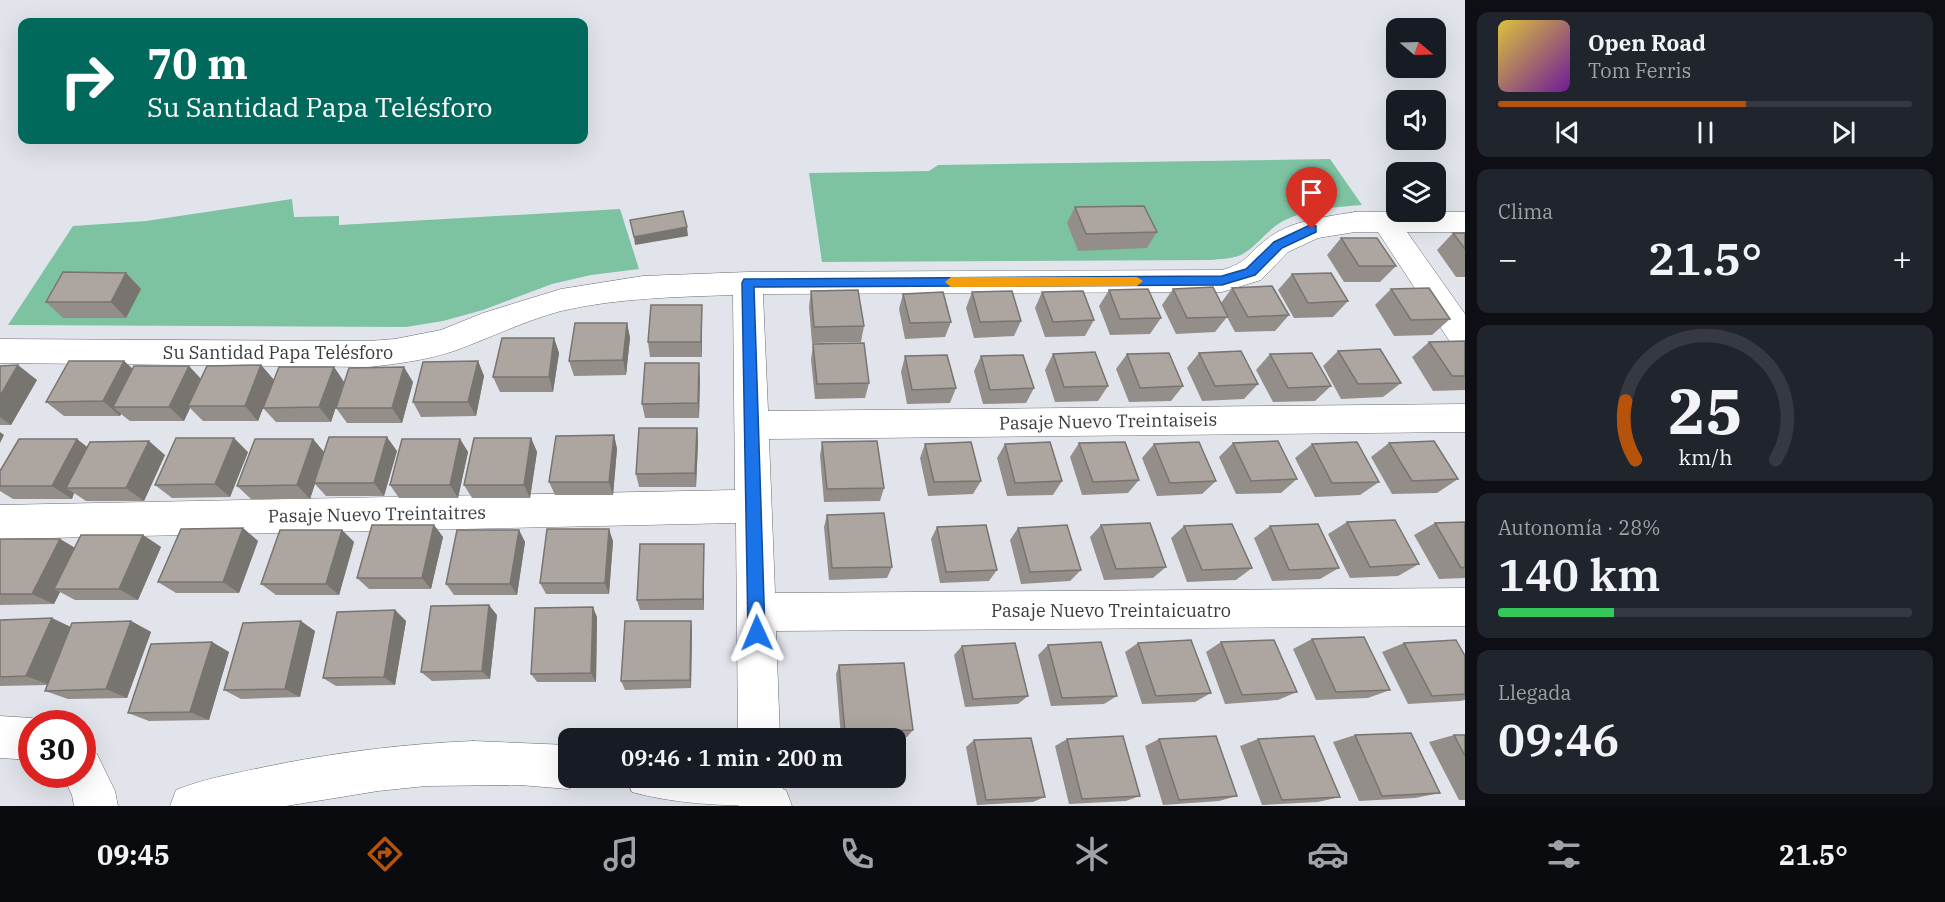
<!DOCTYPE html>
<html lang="es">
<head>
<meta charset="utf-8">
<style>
	:root { --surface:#171b24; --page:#20242c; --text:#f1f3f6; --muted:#9ea1a6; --line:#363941; --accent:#b45309 }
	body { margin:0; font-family:"IBM Plex Serif",serif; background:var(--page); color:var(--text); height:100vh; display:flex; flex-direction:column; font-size:22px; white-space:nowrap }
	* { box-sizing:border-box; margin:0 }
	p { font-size:20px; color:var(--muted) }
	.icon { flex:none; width:33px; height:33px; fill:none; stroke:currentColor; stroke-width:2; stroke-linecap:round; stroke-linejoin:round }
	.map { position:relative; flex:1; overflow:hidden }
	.panel { display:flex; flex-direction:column; gap:12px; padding:12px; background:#0d0f14; width:480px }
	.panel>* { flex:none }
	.hud { position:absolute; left:18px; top:18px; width:570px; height:126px; border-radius:12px; box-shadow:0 6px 24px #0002; background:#00695c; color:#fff; overflow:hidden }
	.needle { width:39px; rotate:109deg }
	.controls { position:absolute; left:1386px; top:18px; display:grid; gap:12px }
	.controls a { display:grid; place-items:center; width:60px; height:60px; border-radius:12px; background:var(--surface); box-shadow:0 6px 24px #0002; font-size:30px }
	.speed { position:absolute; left:18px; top:710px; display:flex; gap:12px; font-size:30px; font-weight:700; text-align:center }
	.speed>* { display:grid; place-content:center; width:78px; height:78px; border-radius:50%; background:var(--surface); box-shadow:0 6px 24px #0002; line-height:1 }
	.speed .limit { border:9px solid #d22; background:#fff; color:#111 }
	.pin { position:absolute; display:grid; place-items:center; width:51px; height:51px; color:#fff; margin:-62px -26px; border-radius:50% 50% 50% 0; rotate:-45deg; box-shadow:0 0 6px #0007 }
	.pin .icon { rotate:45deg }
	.me { position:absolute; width:66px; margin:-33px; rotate:359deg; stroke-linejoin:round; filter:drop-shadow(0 0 4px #0008) }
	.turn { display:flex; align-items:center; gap:21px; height:126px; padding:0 30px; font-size:27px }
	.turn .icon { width:78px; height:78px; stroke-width:2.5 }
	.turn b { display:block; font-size:42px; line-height:51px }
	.big { font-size:45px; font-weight:600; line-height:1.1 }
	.panel .tile { flex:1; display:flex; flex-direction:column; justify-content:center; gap:9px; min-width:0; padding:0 21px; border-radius:12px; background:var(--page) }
	.panel .dial { align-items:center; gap:0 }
	.dial svg { height:156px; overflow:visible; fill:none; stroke:var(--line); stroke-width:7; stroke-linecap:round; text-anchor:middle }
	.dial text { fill:var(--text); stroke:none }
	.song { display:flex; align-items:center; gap:18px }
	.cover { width:72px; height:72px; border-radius:9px; background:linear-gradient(135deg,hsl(50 70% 55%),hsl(280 70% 35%)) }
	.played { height:6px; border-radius:3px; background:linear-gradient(90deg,var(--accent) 60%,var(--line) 60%) }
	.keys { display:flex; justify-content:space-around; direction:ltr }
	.heat { display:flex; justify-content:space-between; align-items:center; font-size:33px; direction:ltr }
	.charge { height:9px; border-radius:4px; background:linear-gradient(90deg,#34c759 28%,var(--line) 0) }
	.trip { position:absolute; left:558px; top:728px; width:348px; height:60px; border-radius:12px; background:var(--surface); box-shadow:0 6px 24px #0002; font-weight:600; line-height:60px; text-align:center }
	.menu { display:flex; height:96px; justify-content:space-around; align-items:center; background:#090b0e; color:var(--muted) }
	.menu .icon { width:42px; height:42px }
	.menu .current { color:var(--accent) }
	.menu b { font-size:27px; color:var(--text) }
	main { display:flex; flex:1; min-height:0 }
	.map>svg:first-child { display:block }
	.green { fill:#7dc3a2 }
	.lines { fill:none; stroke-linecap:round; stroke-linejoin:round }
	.street-casing { stroke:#6a6c73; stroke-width:1 }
	.secondary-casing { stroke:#6a6c73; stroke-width:1 }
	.street { fill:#fff; fill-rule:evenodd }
	.secondary { fill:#fff; fill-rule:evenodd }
	.wall { fill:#948e8a }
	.shaded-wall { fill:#787470 }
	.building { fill:#aca5a0; stroke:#787470; stroke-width:1.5 }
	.route { fill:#1a73e8; stroke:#114b97; stroke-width:1.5 }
	.slow { fill:#f59e0b }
	.labels { text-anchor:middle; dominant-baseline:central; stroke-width:4.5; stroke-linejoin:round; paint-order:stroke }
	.street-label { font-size:18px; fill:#3b3c3f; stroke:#fff }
</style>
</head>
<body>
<main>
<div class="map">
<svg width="1465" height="806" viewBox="0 0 1465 806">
	<rect width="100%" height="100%" fill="#e2e4ec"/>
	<path class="green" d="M1330 159 1362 205C1335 207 1309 209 1285 220 1268 228 1257 247 1241 255 1232 259 1220 259 1210 260L822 262 809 173 929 171 938 165Z
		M292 199 294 217 339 216V225L620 209 639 269 591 275 552 284 483 310 443 321 406 327 8 325 73 226 146 221Z"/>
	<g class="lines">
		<g class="street-casing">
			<path id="street" d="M1355 212H1465V232H1407L1465 314V351L1454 348 1378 232H1355L1318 238 1288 252 1261 280 1222 292 763 294 768 411 1465 404V432L769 439 775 593 1465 588V626L776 631 780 738H738L736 523 0 539V505L735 490 733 295C676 297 617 298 561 311 524 321 490 338 454 351 427 360 397 364 369 367L0 363V339L369 341 395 339 441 330 483 313 561 289 643 276 748 272 1222 270C1249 262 1247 254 1267 239 1291 220 1326 217 1355 212Z
				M0 716 32 718 45 723H32V760L0 758Z
				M82 748 97 754 115 791 118 806H74L72 795 62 774H82Z
				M739 777H783V806H739Z"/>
		</g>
		<g class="secondary-casing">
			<path id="secondary" d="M473 741 568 745V777H585L583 782 568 789 520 785 426 786 378 791 286 806H170L176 790C203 779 232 774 260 768 331 753 401 744 473 741Z
				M625 777H744L786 790 792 806C739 806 682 806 632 792Z"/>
		</g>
		<use href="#street" class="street"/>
		<use href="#secondary" class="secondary"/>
	</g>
	<path class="wall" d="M1075 207 1157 232 1147 248 1078 251 1067 223Z
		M1453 233H1465V277H1456L1437 250Z
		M1341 238 1396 266 1380 282H1344L1327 255Z
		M126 273 141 289 126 318H63L46 302Z
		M1292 274 1348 301 1333 317 1294 318 1278 290Z
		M1232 288 1289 315 1275 331 1235 332 1227 317 1215 332 1176 334 1162 305 1173 289 1221 303Z
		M1391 289 1450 319 1432 335 1394 336 1375 305Z
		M1109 290 1161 318 1150 334 1110 335 1099 306Z
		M811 291 864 326 861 342 812 343 809 307Z
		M972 292 1021 321 1014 336 974 338 966 308Z
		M1042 292 1094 320 1085 336 1045 337 1035 308Z
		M903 294 951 322 945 337 905 339 899 309Z
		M702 321V357H650L648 342Z
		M627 323 630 338 626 375 574 376 569 361Z
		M554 338 559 353 553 392H500L493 377Z
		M1465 341V390L1433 391 1412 357 1429 342Z
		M813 344 869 383 865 398 815 399 811 360Z
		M1338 351 1401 383 1383 397 1341 399 1323 366Z
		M1199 353 1258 384 1244 399 1202 401 1187 368Z
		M1053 354 1108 386 1098 401 1055 402 1045 370Z
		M1127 354 1183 386 1171 401 1129 402 1116 369Z
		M1270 354 1331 386 1315 401 1273 402 1256 370Z
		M905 356 956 388 950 403 907 404 901 372Z
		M981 356 1034 388 1026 403 983 404 974 371Z
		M124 361 133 369 201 379 261 365 274 380 258 421H203L190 408 184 421H130L121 414 120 416H64L46 402Z
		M478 361 484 376 476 416 421 417 413 402Z
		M0 366 37 380 11 425H0Z
		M334 367 344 382 331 422H276L263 408Z
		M700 378 699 418H645L642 404Z
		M413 382 402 423H347L336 408Z
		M697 428 698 442 696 487H639L636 474Z
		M614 435 617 449 613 495H555L549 482Z
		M531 438 537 452 530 498H472L464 485Z
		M313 439 324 453 397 451 384 496H326L315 484 310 499H251L237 486Z
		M460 439 468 452 458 498H399L390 485Z
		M822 442 884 488 880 501 824 502 820 456Z
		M1079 443 1139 480 1128 493 1082 495 1070 457Z
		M1233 443 1297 479 1281 493 1236 494 1219 457Z
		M1389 443 1458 479 1437 493 1392 494 1371 457Z
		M925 444 981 481 973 494 928 496 920 458Z
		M1005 444 1062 481 1053 495 1007 496 997 458Z
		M1154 444 1216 481 1202 494 1157 496 1142 458Z
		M1312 444 1379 482 1360 495 1315 497 1295 458Z
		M88 447 165 455 144 501H86L74 493 72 499H13L0 491V471Z
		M248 452 230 497 172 498 155 485Z
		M827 515 892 567 887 578 829 580 824 527Z
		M1347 522 1419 564 1398 576 1350 578 1328 534Z
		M1465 522V578L1439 579 1414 535 1435 523Z
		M434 525 443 537 431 589H369L357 578Z
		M1101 525 1166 567 1153 578 1104 580 1090 537Z
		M1184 526 1252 568 1236 580 1187 582 1171 538Z
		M1270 526 1339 568 1320 579 1272 581 1254 538Z
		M937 527 997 570 989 581 940 583 931 539Z
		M243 528 258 541 239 593H176L158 582Z
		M1018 528 1081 570 1070 581 1021 584 1010 540Z
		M342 530 354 542 339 595H276L261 584Z
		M519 530 525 542 517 595H454L446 584Z
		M143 535 161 547 138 600H75L60 592 54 604 0 605V539H60L75 548Z
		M613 541 609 594H546L540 583Z
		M704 544V610H640L637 600Z
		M395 610 406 621 395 685 336 686 323 678Z
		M497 615 490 679 432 681 421 672Z
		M597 617 596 682H537L531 674Z
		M0 620 70 627 131 621 151 632 127 698 68 699 45 691 47 685 0 686Z
		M691 621 692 631 691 688 625 690 621 681Z
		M315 631 300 697 241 699 224 690Z
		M1312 639 1390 690 1368 698 1316 700 1293 649Z
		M212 642 229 652 209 720 149 721 128 713Z
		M1221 642 1297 692 1278 700 1225 704 1206 652Z
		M1138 643 1211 693 1195 702 1142 704 1125 652Z
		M1404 643 1465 656V700L1460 701 1408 704 1382 652Z
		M1048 645 1117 696 1104 704 1051 706 1038 655Z
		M962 646 1028 696 1018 704 965 707 954 655Z
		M839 665 913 730 907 737 841 738 836 674Z
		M1355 735 1440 793 1415 798 1359 801 1333 742Z
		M1454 735H1465V800H1459L1429 742Z
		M1067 739 1140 796 1126 801 1069 804 1055 746Z
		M1159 739 1237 796 1219 801 1163 805 1145 746Z
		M1258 739 1340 797 1318 802 1262 805 1240 746Z
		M974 740 1045 797 1033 802 977 805 966 747Z"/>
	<path class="shaded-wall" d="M687 227 688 236 635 245 634 237Z
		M126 273 141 289 126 318 111 302Z
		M702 305V357L701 342Z
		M627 323 630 338 626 375 623 360Z
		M554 338 559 353 553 392 549 377Z
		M124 361 140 376 113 407 121 414 120 416 103 401Z
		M478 361 484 376 476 416 468 402Z
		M699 363 700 378 699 418 698 403Z
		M18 365 37 380 11 425 0 417V396Z
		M261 365 274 380 258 421 245 406Z
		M189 366 203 381 188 406 190 408 184 421 169 407Z
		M334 367 344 382 331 422 319 407Z
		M404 367 413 382 402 423 392 408Z
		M697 428 698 442 696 487 695 473Z
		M0 432 4 435 0 443Z
		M614 435 617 449 613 495 609 482Z
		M387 437 397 451 384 496 374 483Z
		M234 438 248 452 230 497 215 484Z
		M531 438 537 452 530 498 524 485Z
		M77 439 95 453 66 488 74 493 72 499 52 486Z
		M313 439 325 453 310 499 297 485Z
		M460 439 468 452 458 498 450 485Z
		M149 441 165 455 144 501 126 488Z
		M434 525 443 537 431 589 422 578Z
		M243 528 258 541 239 593 223 582Z
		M609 529 613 541 609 594 605 583Z
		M342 530 354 542 339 595 326 584Z
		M519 530 525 542 517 595 510 584Z
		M143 535 161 547 138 600 119 589Z
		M60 539 80 551 54 589 60 592 54 604 32 594Z
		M704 544V610L703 599Z
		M489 605 497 615 490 679 482 671Z
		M593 607 597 617 596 682 591 673Z
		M395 610 406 621 395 685 384 677Z
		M52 618 73 628 50 685 26 676Z
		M131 621 151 632 127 698 106 689Z
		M301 621 315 631 300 697 285 689Z
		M691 621 692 631 691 688 690 680Z
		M212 642 229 652 209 720 190 712Z"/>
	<path class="building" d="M1144 206 1157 232 1086 234 1075 207Z
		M683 211 687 227 634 237 630 220Z
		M1453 233H1465V249Z
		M1341 238H1377L1396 266H1359Z
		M63 272 126 273 111 302H46Z
		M1331 273 1348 301 1308 303 1292 274Z
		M1272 286 1289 315 1248 317 1232 288Z
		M1213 287 1228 317 1187 318 1173 289Z
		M1429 288 1450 319 1411 320 1391 289Z
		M1148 289 1161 318 1120 319 1109 290Z
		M858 290 864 326 814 327 811 291Z
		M1012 291 1021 321 980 322 972 292Z
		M1083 291 1094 320 1053 322 1042 292Z
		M943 292 951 322 910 323 903 294Z
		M651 305H702L701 342H648Z
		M575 323H627L623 360 569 361Z
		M502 338H554L549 377H493Z
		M1465 341V376H1452L1429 342Z
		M864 343 869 383 817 384 813 344Z
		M1380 349 1401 383 1358 384 1338 351Z
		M1241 351 1258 384 1215 386 1199 353Z
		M1095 352 1108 386 1064 387 1053 354Z
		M1169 353 1183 386 1140 388 1127 354Z
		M1312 353 1331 386 1288 388 1270 354Z
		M947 355 956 388 912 390 905 356Z
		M1023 355 1034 388 990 390 981 356Z
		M69 361H124L103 401 46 402Z
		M478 361 468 402H413L423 362Z
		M645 363H699L698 403 642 404Z
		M18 365 0 396V366Z
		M261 365 245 406H188L207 366Z
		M134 366H189L169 407H113Z
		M279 367H334L319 407 263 408Z
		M404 367 392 408H336L349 368Z
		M639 428H697L695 473 636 474Z
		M614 435 609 482H549L556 436Z
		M329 437H387L374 483H314Z
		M176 438H234L215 484 155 485Z
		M474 438H531L524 485H464Z
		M19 439H77L52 486H0V471Z
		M255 439H313L297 485 237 486Z
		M402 439H460L450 485H390Z
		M149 441 126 488H66L90 442Z
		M877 441 884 488 827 489 822 442Z
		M1278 441 1297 479 1251 481 1233 443Z
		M1434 441 1458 479 1412 481 1389 443Z
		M971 442 981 481 934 482 925 444Z
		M1050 442 1062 481 1015 483 1005 444Z
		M1125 442 1139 480 1093 482 1079 443Z
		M1199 442 1216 481 1170 483 1154 444Z
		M1357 442 1379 482 1332 483 1312 444Z
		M884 513 892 567 832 568 827 515Z
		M1395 520 1419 564 1370 567 1347 522Z
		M1465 522V567L1461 568 1435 523Z
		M1150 523 1166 567 1116 569 1101 525Z
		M1232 524 1252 568 1202 570 1184 526Z
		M1318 524 1339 568 1289 570 1270 526Z
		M372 525H434L422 578H357Z
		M986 525 997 570 946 572 937 527Z
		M1067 525 1081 570 1030 572 1018 528Z
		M243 528 223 582H158L181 529Z
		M547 529H609L605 583H540Z
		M280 530H342L326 584H261Z
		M457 530H519L510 584H446Z
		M81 535H143L119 589H54Z
		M0 539H60L32 594H0Z
		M640 544H704L703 599 637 600Z
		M489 605 482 671 421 672 431 606Z
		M593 607 591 673 531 674 535 608Z
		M395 610 384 677 323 678 337 612Z
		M52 618 26 676 0 677V620Z
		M131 621 106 689 45 691 72 623Z
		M301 621 285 689 224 690 243 623Z
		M625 621H691L690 680 621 681Z
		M1364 637 1390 690 1336 692 1312 639Z
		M1191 640 1211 693 1156 696 1138 643Z
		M1274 640 1297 692 1242 695 1221 642Z
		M1456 640 1465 656V694L1432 696 1404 643Z
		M212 642 190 712 128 713 151 644Z
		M1101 642 1117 696 1062 698 1048 645Z
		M1015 643 1028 696 973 699 962 646Z
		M904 663 913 730 845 732 839 665Z
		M1411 733 1440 793 1382 796 1355 735Z
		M1454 735H1465V756Z
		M1123 736 1140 796 1082 799 1067 739Z
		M1216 736 1237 796 1179 800 1159 739Z
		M1314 736 1340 797 1282 800 1258 739Z
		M1031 738 1045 797 986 800 974 740Z"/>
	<path class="route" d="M1312 224 1316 226V232L1282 248 1255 275 1222 285 754 287 765 633 762 639 757 641 751 639 748 633 742 283 744 279 1222 276 1246 269 1274 242Z"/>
	<path class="slow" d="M951 277H1137L1143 281 1137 286 951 287 945 282Z"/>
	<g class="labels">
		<g class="street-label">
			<text x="278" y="352">Su Santidad Papa Telésforo</text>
			<text transform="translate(1108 421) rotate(-1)">Pasaje Nuevo Treintaiseis</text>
			<text transform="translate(377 514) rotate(-1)">Pasaje Nuevo Treintaitres</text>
			<text x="1111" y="610">Pasaje Nuevo Treintaicuatro</text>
		</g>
	</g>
</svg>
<div class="controls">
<a><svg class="needle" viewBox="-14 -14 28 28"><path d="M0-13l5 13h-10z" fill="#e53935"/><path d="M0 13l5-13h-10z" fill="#9ea1a6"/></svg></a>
<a><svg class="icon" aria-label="sound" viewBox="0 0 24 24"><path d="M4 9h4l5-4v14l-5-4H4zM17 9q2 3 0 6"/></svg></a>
<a><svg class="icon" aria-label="layers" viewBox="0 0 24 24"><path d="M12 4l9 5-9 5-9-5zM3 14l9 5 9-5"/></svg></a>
</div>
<div class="speed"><div class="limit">30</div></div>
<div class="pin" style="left:1312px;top:229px;background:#d93025"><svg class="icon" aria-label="arrive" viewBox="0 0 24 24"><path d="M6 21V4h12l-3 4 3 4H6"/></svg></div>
<svg class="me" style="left:757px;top:633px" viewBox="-20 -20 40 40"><path d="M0-17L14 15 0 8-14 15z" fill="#1a73e8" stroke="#fff" stroke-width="4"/></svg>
<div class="trip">09:46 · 1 min · 200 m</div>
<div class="hud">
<div class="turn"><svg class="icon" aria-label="right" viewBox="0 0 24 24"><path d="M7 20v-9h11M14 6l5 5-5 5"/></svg><div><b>70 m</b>Su Santidad Papa Telésforo</div></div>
</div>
</div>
<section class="panel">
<div class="tile">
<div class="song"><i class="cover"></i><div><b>Open Road</b><p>Tom Ferris</p></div></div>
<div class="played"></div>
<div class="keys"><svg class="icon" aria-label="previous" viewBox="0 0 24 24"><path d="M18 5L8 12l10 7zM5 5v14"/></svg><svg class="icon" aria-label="pause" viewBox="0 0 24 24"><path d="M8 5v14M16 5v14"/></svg><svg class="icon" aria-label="next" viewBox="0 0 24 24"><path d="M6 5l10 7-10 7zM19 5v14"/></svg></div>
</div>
<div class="tile"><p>Clima</p>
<div class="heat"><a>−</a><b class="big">21.5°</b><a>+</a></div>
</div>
<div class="tile dial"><svg viewBox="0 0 100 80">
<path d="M14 69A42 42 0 1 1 86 69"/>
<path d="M14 69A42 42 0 0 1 9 39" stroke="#b45309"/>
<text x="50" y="56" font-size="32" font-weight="700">25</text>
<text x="50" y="72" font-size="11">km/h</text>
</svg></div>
<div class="tile"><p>Autonomía · 28%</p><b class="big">140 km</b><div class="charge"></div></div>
<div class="tile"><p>Llegada</p><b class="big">09:46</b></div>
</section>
</main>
<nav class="menu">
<b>09:45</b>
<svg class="icon current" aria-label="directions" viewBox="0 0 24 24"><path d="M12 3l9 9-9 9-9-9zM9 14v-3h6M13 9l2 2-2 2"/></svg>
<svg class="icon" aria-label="music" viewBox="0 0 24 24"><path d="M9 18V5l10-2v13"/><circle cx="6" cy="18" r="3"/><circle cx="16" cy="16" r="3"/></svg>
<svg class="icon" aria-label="phone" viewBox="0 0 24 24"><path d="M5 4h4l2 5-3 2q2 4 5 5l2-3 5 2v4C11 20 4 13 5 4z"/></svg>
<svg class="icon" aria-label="climate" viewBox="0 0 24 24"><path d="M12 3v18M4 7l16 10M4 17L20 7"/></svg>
<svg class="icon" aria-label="car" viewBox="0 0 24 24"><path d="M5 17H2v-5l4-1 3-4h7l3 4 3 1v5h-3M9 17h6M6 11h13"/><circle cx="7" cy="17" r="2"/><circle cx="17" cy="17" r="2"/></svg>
<svg class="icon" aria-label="filters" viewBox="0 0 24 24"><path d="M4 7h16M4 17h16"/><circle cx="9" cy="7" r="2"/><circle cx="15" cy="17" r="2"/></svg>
<b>21.5°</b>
</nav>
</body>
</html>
